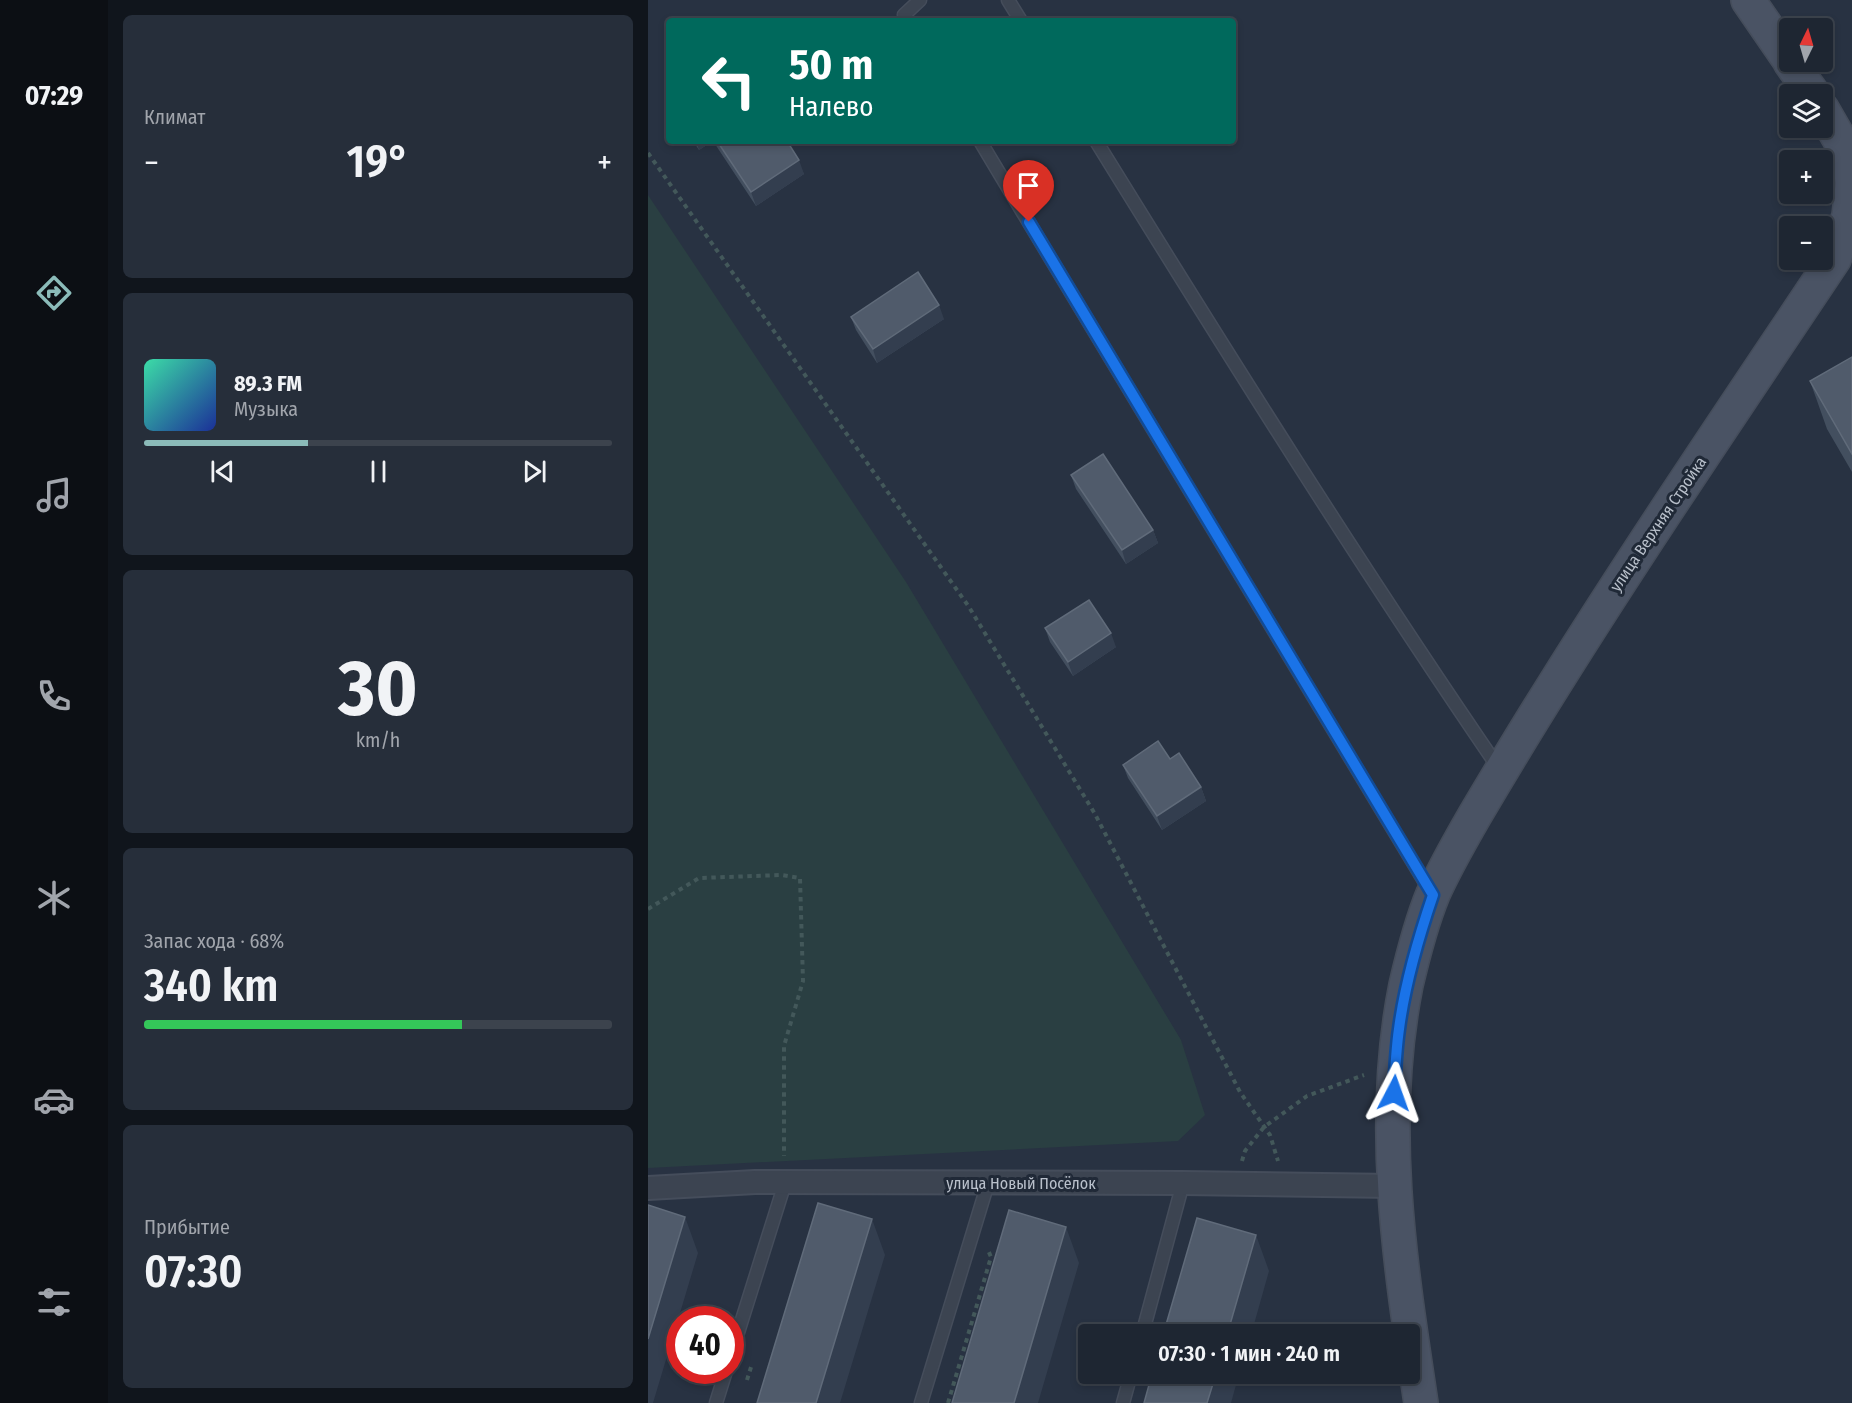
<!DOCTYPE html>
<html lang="ru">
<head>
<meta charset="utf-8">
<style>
	:root { --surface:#1e2632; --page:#262e3a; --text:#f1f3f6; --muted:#a1a5ac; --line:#3c434d; --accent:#8bbbb9 }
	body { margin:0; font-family:"Fira Sans Condensed",sans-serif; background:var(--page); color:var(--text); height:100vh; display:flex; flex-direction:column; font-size:22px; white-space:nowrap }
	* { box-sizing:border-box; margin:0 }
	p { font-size:20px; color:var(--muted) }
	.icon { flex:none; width:33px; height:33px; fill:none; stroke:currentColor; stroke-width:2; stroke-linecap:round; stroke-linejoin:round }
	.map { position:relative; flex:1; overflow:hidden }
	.sheet { display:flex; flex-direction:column; gap:15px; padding:15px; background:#10151c; width:540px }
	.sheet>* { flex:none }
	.hud { position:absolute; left:18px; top:18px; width:570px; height:126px; border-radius:6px; box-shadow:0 3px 9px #0003,0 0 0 2px var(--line); background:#00695c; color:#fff; overflow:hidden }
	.needle { width:39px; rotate:5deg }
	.controls { position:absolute; left:1131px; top:18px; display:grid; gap:12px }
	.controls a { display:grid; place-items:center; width:54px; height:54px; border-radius:6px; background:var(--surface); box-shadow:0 3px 9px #0003,0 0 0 2px var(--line); font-size:30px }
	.speed { position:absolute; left:18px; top:1306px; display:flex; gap:12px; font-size:30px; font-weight:700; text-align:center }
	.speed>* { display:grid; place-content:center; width:78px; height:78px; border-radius:50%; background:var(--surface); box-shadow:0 3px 9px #0003,0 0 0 2px var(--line); line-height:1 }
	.speed .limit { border:9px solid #d22; background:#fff; color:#111 }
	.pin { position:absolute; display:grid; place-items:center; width:51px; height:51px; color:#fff; margin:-62px -26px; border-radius:50% 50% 50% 0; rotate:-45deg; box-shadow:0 0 6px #0007 }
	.pin .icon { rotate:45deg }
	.me { position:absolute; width:66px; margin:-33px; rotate:4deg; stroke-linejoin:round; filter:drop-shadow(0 0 4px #0008) }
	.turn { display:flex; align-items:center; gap:21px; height:126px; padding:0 24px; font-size:27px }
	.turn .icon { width:78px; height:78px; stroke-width:2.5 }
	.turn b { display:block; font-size:42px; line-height:51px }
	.big { font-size:45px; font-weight:600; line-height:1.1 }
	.sheet .widget { flex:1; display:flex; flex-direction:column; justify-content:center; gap:9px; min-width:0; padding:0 21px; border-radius:9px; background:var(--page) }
	.sheet .dial { align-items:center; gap:0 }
	.dial b { font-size:78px; line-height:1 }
	.song { display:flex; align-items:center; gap:18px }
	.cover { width:72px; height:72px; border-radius:9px; background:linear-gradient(135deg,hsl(160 70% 55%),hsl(230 70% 35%)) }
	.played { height:6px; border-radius:3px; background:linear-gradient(90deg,var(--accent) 35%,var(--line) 35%) }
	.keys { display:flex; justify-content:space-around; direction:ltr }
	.heat { display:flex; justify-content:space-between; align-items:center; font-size:33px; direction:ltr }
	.charge { height:9px; border-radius:4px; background:linear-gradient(90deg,#34c759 68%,var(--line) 0) }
	.trip { position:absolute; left:430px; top:1324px; width:342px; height:60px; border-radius:6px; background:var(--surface); box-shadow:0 3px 9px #0003,0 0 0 2px var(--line); font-weight:600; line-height:60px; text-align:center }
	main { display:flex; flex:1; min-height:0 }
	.menu { display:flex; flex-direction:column; width:108px; justify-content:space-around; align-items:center; background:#0c0f14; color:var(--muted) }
	.menu .icon { width:42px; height:42px }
	.menu .active { color:var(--accent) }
	.menu b { font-size:27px; color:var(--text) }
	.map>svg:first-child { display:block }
	.green { fill:#2a3f42 }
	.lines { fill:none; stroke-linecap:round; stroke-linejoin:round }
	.lane-casing { stroke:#454d5b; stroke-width:15 }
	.street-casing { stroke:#454d5b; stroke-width:26 }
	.secondary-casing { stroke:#454d5b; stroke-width:36 }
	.path { stroke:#43585a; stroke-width:4; stroke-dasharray:4.5 4.5; stroke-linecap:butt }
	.lane { stroke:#3c4451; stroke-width:12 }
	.street { stroke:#3c4451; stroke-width:22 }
	.secondary { stroke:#4a5364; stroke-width:33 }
	.wall { fill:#434f5f }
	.shaded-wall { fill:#333e4f }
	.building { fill:#505b6b; stroke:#606b7a; stroke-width:1.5 }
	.route-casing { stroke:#114b97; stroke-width:15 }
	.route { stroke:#1a73e8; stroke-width:10 }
	.labels { text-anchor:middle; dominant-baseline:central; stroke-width:6; stroke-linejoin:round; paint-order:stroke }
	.street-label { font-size:16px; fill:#b9c0cb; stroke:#202937 }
</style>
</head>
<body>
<main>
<nav class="menu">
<b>07:29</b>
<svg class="icon active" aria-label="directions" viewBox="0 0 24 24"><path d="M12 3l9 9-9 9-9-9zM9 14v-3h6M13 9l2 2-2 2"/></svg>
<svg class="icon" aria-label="music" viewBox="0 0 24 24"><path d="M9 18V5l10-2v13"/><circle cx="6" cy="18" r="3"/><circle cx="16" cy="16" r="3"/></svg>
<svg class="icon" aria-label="phone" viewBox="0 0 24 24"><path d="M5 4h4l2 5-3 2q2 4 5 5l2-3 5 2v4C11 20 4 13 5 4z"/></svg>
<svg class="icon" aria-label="climate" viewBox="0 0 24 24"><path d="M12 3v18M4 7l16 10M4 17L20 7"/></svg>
<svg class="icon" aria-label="car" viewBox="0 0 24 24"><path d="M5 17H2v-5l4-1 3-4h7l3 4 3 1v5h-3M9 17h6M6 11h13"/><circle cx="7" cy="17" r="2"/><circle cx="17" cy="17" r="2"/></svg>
<svg class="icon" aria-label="filters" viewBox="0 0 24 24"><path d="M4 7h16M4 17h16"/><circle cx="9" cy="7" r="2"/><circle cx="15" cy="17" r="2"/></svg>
</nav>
<section class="sheet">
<div class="widget"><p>Климат</p>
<div class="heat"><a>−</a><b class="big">19°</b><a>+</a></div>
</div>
<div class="widget">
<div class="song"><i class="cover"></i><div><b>89.3 FM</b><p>Музыка</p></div></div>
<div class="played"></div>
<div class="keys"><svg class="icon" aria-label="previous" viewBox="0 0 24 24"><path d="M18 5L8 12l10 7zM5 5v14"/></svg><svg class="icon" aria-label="pause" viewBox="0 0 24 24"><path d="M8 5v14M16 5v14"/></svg><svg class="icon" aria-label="next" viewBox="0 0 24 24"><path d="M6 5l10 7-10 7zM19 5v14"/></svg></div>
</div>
<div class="widget dial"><b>30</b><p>km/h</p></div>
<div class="widget"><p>Запас хода · 68%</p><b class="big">340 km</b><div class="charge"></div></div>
<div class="widget"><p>Прибытие</p><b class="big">07:30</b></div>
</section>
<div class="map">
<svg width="1204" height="1403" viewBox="0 0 1204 1403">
	<rect width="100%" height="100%" fill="#283242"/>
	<path class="green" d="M0 195 258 582 533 1040 557 1115 530 1141 0 1168Z"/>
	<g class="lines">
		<g class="lane-casing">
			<path id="lane" d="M360 0 373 21
				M260 21 256 15 272 0
				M332 141 782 891
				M448 141C579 353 711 564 852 770
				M494 1335 535 1183
				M82 1358 137 1183
				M68 1403 78 1371
				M273 1403 340 1183
				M475 1403 483 1374"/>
		</g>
		<g class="street-casing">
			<path id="street" d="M0 1188 107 1182 535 1183 746 1186"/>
		</g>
		<g class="secondary-casing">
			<path id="secondary" d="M1100 0 1142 61
				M1142 62 1165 94
				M1174 109 1200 154 1204 181
				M773 1403C752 1264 730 1125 758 985 765 955 773 923 785 894 797 867 812 841 827 815 853 771 879 728 906 685 996 541 1092 400 1186 259L1201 216 1204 185"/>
		</g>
		<path class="path" d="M0 153 321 607 447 814 592 1092 622 1135 630 1161
			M0 909 51 878 134 875 152 878 155 981 136 1046V1156
			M594 1161 597 1151 616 1127 659 1096 716 1075
			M99 1380 104 1364
			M300 1403 343 1257 340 1250"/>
		<use href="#lane" class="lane"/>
		<use href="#street" class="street"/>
		<use href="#secondary" class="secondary"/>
	</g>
	<path class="wall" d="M45 141H139L156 174 108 206 65 141 51 150Z
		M203 317 296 319 229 363 208 330Z
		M1204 357V472L1179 429 1162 381Z
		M423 475 505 530 510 543 478 564 428 489Z
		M397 628 468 647 425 676 402 642Z
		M522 759 553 787 558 801 514 830 480 778 475 765Z"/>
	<path class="shaded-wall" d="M48 141H65L51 150Z
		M151 160 156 174 108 206 103 192Z
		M291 305 296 319 229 363 225 349Z
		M505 530 510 543 478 564 474 550Z
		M463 633 468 647 425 676 420 662Z
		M553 787 558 801 514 830 509 816Z
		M37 1217 50 1253 5 1403H0V1339Z
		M224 1219 237 1255 192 1403H168Z
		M418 1227 431 1263 390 1403H366Z
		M608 1235 621 1271 603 1335H579Z
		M568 1374H591L583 1403H559Z"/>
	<path class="building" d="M69 141H139L151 160 103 192Z
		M270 272 291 305 225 349 203 317Z
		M1204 357V454L1162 381Z
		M455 454 505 530 474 550 423 475Z
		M441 600 463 633 420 662 397 628Z
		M510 741 522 759 531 753 553 787 509 816 475 765Z
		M170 1203 224 1219 168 1403H109Z
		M0 1205 37 1217 0 1339Z
		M361 1210 418 1227 366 1403H304Z
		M549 1218 608 1235 579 1335H515Z
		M504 1374H568L559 1403H496Z"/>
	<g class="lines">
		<g class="route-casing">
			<path id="route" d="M381 222 785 895C770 939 757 983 751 1029 748 1050 747 1071 746 1093"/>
		</g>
		<use href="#route" class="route"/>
	</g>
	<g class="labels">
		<g class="street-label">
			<text transform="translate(1010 524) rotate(-56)">улица Верхняя Стройка</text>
			<text x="373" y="1183">улица Новый Посёлок</text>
		</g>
	</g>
</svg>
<div class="controls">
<a><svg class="needle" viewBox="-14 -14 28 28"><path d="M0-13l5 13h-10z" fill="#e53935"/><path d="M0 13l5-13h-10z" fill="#a1a5ac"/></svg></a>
<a><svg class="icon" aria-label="layers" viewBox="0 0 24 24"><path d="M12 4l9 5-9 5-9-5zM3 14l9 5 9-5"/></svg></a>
<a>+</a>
<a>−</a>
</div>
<div class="speed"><div class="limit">40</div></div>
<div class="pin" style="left:381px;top:222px;background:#d93025"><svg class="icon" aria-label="arrive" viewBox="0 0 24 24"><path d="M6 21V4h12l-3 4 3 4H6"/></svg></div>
<svg class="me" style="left:746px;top:1093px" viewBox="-20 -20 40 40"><path d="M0-17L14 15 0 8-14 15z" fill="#1a73e8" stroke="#fff" stroke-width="4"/></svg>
<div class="trip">07:30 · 1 мин · 240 m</div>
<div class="hud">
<div class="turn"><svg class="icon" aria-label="left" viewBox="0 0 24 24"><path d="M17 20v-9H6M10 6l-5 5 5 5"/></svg><div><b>50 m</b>Налево</div></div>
</div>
</div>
</main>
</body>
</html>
